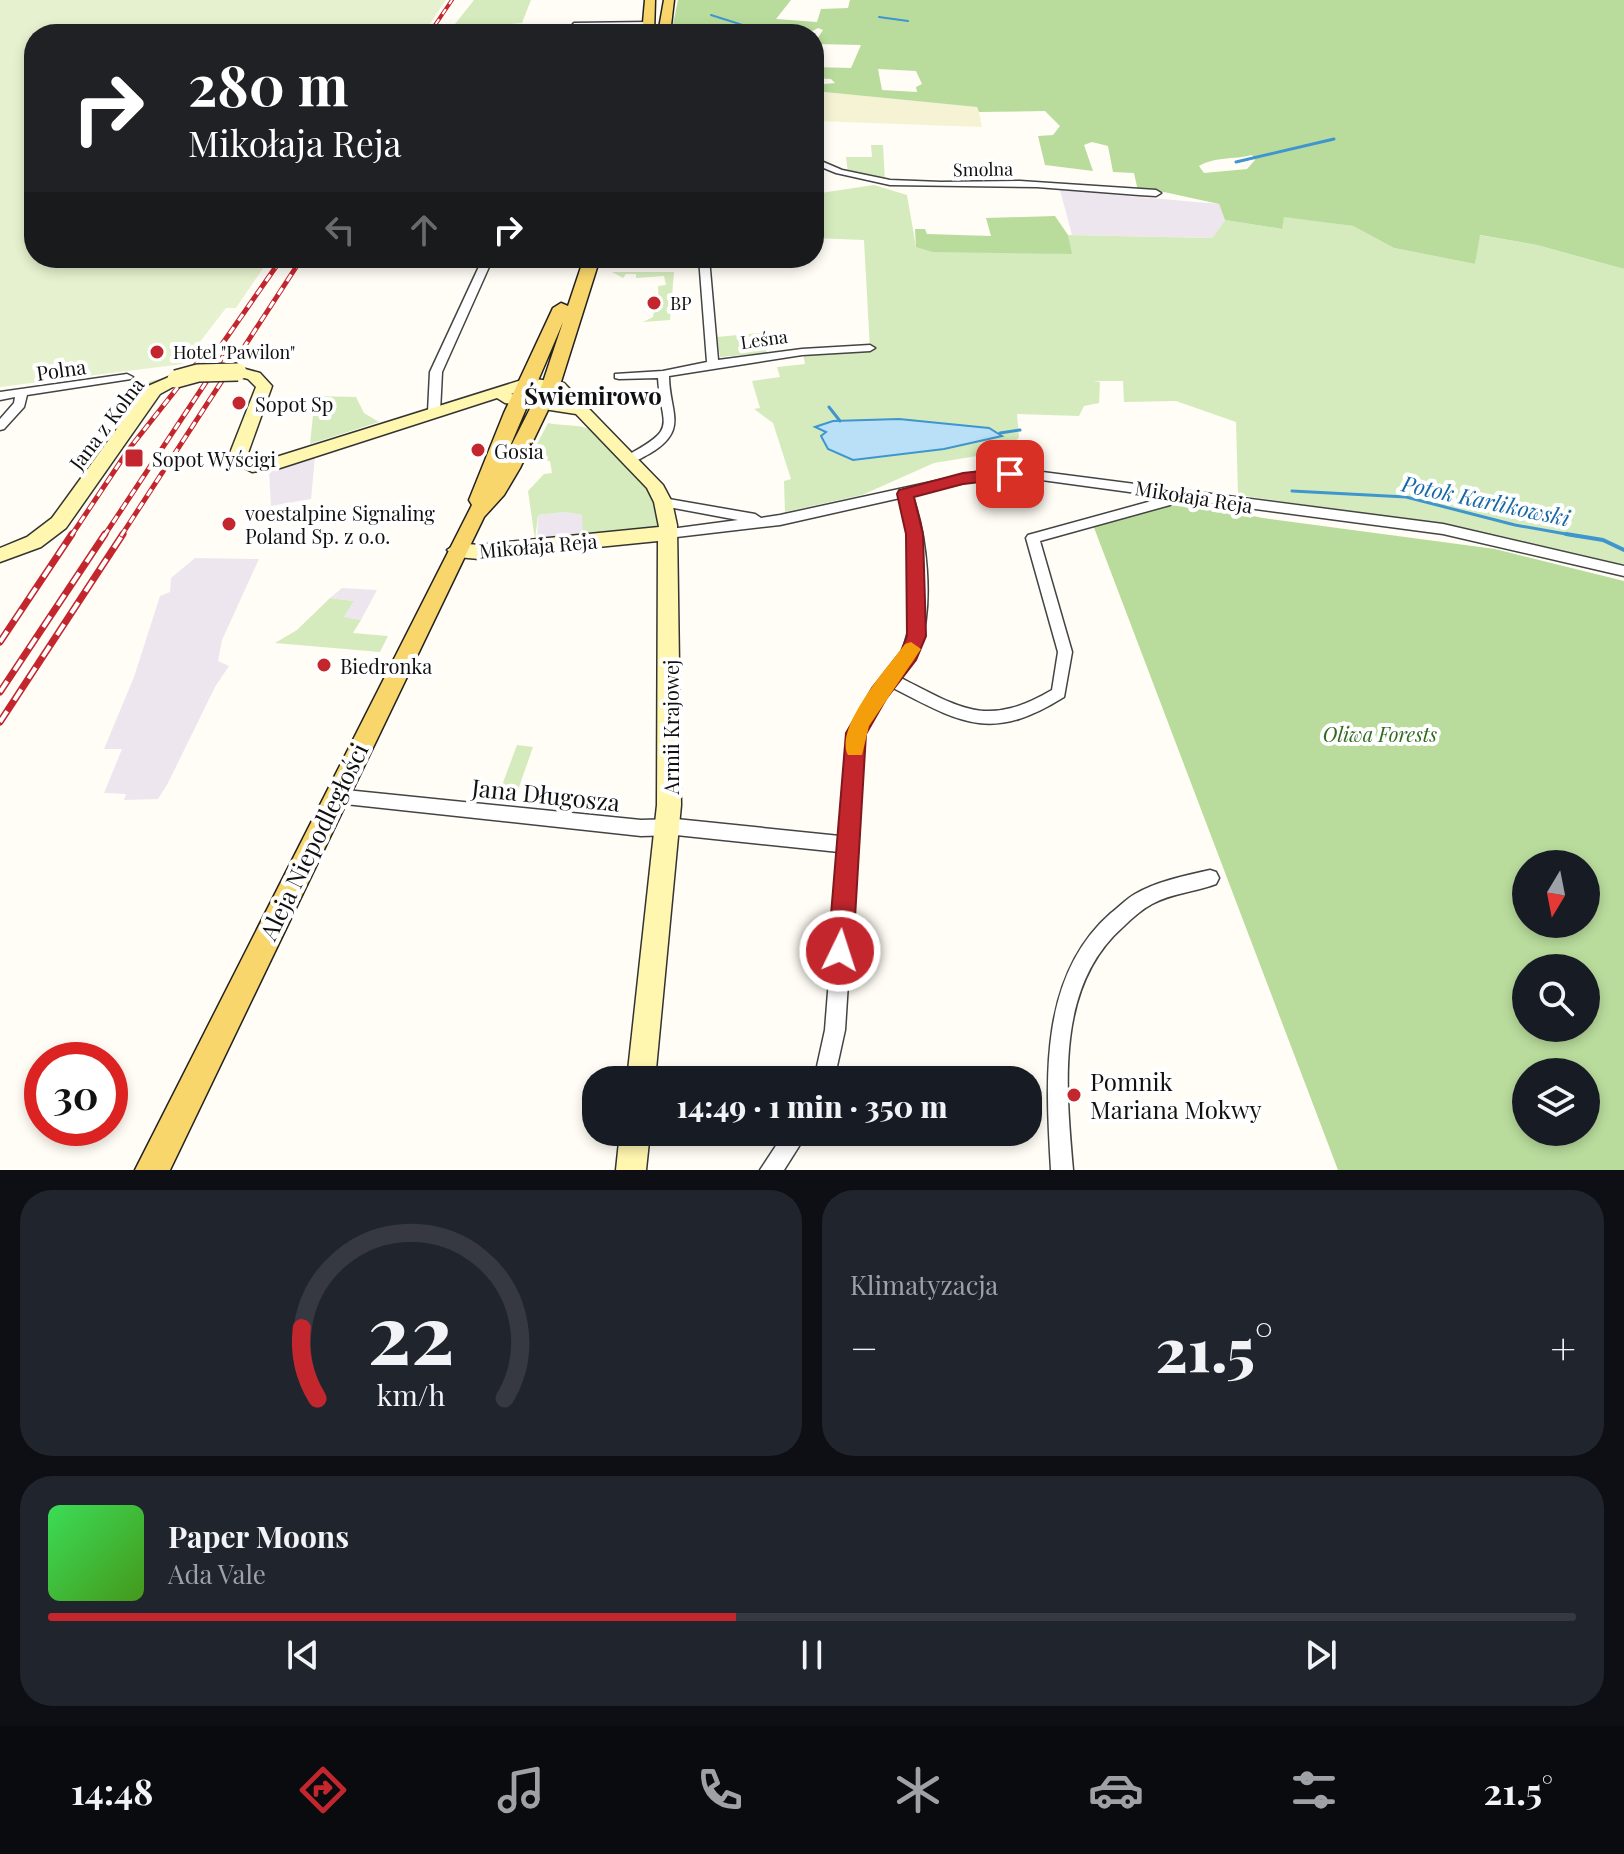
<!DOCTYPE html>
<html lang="pl">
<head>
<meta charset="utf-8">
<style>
	:root { --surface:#171b24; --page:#20242c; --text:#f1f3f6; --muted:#9ea1a6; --line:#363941; --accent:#c4262e }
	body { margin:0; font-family:"Playfair Display",serif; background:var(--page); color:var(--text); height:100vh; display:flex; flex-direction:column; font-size:30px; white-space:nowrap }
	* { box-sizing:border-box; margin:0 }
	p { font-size:26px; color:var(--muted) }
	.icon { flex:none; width:44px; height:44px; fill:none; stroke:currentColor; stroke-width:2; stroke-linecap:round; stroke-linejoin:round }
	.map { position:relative; height:1170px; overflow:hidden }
	.details { display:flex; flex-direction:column; gap:20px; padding:20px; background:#0d0f14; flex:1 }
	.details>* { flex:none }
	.banner { position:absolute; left:24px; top:24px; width:800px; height:244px; border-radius:32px; box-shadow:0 4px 12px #0003; background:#202124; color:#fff; overflow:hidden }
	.needle { width:52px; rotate:190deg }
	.fabs { position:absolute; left:1512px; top:850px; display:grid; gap:16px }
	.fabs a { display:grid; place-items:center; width:88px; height:88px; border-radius:50%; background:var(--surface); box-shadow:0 4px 12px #0003; font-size:40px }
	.speed { position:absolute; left:24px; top:1042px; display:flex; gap:16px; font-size:40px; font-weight:700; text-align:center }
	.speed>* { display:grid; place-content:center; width:104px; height:104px; border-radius:50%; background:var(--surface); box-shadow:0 4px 12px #0003; line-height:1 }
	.speed .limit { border:12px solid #d22; background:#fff; color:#111 }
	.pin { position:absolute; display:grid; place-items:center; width:68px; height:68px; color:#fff; margin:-34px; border-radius:16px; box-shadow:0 4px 12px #0006 }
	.me { position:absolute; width:88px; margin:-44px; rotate:4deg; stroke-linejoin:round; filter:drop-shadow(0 0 6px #0008) }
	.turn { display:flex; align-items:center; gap:28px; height:168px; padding:0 32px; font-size:36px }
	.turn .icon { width:104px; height:104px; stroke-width:2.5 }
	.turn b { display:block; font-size:56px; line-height:68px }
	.lanes { display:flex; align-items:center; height:76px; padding:0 32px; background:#0003; justify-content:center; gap:40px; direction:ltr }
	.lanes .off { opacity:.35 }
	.big { font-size:60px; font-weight:800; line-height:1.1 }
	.details .tile { flex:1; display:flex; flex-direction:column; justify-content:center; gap:12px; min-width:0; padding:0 28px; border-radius:32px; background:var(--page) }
	.details .dial { align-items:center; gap:0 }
	.dial svg { height:208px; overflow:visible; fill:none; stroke:var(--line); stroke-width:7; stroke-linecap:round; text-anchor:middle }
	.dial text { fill:var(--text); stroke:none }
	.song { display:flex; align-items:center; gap:24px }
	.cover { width:96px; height:96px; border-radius:12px; background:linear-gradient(135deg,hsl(130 70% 55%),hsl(100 70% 35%)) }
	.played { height:8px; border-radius:4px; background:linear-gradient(90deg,var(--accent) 45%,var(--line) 45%) }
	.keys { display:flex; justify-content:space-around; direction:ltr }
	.heat { display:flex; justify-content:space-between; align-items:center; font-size:44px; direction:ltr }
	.details .tiles { flex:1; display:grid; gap:20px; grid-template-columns:1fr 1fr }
	.tile:last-child { grid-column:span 2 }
	.trip { position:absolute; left:582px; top:1066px; width:460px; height:80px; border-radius:32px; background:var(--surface); box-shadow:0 4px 12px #0003; font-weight:800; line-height:80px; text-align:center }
	.tab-bar { display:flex; height:128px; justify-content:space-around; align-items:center; background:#090b0e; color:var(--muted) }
	.tab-bar .icon { width:56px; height:56px }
	.tab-bar .on { color:var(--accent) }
	.tab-bar b { font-size:36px; color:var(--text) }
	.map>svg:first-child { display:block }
	.industrial { fill:#eee6ef }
	.farmland { fill:#f6f3d4 }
	.green { fill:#d5ebbd }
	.forest { fill:#b9dc9c; fill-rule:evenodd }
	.pitch { fill:#e6f2cf }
	.water { fill:#b9e0f7; stroke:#3f96cf; stroke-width:2 }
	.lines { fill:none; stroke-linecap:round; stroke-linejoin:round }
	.stream-far2 { stroke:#3f96cf; stroke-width:2 }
	.stream-far1 { stroke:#3f96cf; stroke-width:3 }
	.stream { stroke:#3f96cf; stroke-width:4 }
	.street-casing { stroke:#444; stroke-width:3 }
	.secondary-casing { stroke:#333; stroke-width:3 }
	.primary-casing { stroke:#222; stroke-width:3 }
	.street { fill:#fff; fill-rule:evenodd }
	.secondary { fill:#fff6b0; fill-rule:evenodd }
	.primary { fill:#f9d66b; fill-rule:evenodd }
	.rail-far2-casing { stroke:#c4262e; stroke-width:4 }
	.rail-far1-casing { stroke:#c4262e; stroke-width:5 }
	.rail-casing { stroke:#c4262e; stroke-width:7 }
	.rail-far2 { stroke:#fff; stroke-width:2; stroke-dasharray:6; stroke-linecap:butt }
	.rail-far1 { stroke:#fff; stroke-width:3; stroke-dasharray:8; stroke-linecap:butt }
	.rail { stroke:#fff; stroke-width:4; stroke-dasharray:13; stroke-linecap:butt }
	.secondary-bridge-casing { stroke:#333; stroke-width:20; stroke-linecap:butt }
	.secondary-bridge { stroke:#fff6b0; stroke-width:17 }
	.route { fill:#c4262e; stroke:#7f191e; stroke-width:2 }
	.slow { fill:#f59e0b }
	.poi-dot { fill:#c4262e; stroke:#fff; stroke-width:3 }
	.labels { text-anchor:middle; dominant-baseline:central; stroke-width:8; stroke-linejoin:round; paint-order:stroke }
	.far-street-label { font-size:18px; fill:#111; stroke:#fff }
	.far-poi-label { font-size:18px; fill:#111; stroke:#fff; text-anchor:start }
	.street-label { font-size:20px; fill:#111; stroke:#fff }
	.poi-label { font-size:20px; fill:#111; stroke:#fff; text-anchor:start }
	.park-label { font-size:20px; font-style:italic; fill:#2f6b1f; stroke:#fff }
	.water-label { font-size:22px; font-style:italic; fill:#1768a6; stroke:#fff }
	.quarter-label { font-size:24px; font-weight:bold; fill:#111; stroke:#fff }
	.near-street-label { font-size:24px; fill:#111; stroke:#fff }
	.near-poi-label { font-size:24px; fill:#111; stroke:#fff; text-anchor:start }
</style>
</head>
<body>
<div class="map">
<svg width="1624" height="1170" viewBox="0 0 1624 1170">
	<rect width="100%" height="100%" fill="#fffdf5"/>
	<path class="industrial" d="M1060 190 1219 204 1225 220 1212 238 1072 235Z
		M315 457 311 499 271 506 269 471Z
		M565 512 583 515V535L537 539 538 515Z
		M195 558 259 559 222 640 218 661 229 666 215 687 168 783 158 799 124 800 126 794 104 793 122 749H104L134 677 160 596 170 592 171 578Z
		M342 588 377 590 361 620 344 617 354 601 330 598Z"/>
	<path class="farmland" d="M814 91 978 107 982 127 814 121Z"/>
	<path class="green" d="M474 0H531L522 23 451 29Z
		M871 145H883L885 182 848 173 846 157H872Z
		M874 185 907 195 916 247 1071 254 1068 235 1212 238 1225 220 1281 229 1284 216 1353 226 1394 248 1475 264 1479 235 1537 245 1624 269V566L1451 526 1238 495 1236 422 1176 401 1124 402 1123 381H1093L1100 382 1099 403 1084 406 1079 416 1017 414 1019 437 1008 451 934 463 862 495 785 512 784 481 791 479 773 423 754 409 760 408 752 381 780 377 777 367 805 364 803 354 870 350 864 240 814 238V194Z
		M612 272H674L670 320 643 322 653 317 655 306 659 305 658 286 666 285 664 276 636 278V274H626L623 278Z
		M759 333 767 353 720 357 717 337Z
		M168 377 142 393 80 481 131 386Z
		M315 396 356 397 364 413 379 422 310 444Z
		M548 423C560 426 581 424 591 430 616 445 663 495 657 526L654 529 583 535 582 515 565 512 538 515 535 540 528 491 544 474 552 473 550 461H545L535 448Z
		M330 598 354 601 344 617 361 620 353 633 388 636 380 652 275 643 297 630Z
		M517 745 533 747 518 790 501 788Z"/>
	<path class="forest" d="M678 0H791L776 19 817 22 821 9 848 8 850 0H1624V269L1537 245 1480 235 1475 264 1394 248 1353 226 1284 217 1282 229 1225 220 1219 204 1164 192 1138 191 1134 173 1113 172 1108 146 1092 142 1084 145 1093 171 1045 165 1038 136 1053 135 1060 126 1045 111 979 112 977 107 814 91V85L835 83 831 79 814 78V67L851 68 861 45 814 44 823 30 818 28 807 34H678L673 24ZM878 69 916 71 922 84 916 87 917 92 882 90ZM1252 155 1255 160 1247 169 1204 173 1199 166C1217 156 1233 160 1252 155Z
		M1055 216 1068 235 1072 254 933 252 916 247 915 229H925L927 234 991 236 986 218Z
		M1178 501 1263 518 1495 549 1624 581V1170H1338L1093 525ZM1526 864H1586V924H1526ZM1526 968H1586V1028H1526ZM1526 1072H1586V1132H1526Z"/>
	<path class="pitch" d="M0 0H446L423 34H34V258H270L236 308H226L183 364 0 387Z"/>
	<path class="water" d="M899 419 989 428 1002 436 944 449 853 460 828 449 821 436 826 432 815 427 833 421Z"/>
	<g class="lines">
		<path class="stream-far2" d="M711 15 771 34
			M879 17 908 21"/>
		<path class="stream-far1" d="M1236 162 1334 139
			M829 407 840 421
			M1000 433 1020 430
			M1292 491 1406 497 1515 525 1577 536"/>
		<path class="stream" d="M1566 534 1603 540 1624 550"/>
		<g class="street-casing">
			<path id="street" d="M649 22 651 25 576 27 573 34H565L574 23Z
				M814 158 842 170 890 180 941 182 1020 181 1156 190 1161 193 1156 196 1139 195 1037 187 890 185 836 173 814 164Z
				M483 258H493L442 372 440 412 438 415H430L428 412 430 372Z
				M699 258H709L718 360 802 349 870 345 875 348 870 351 802 355 669 376C669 412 690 430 649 454 641 458 635 463 626 462L624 459 626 456C680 427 661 428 658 378L619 379 615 378V374L663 371 707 362Z
				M127 374 133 377 131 379 27 395 24 407 4 429 0 430V419L14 403 15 397 0 400V392Z
				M1027 470 1443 524 1624 566V576L1443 534 1180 499 1170 505 1040 541 1072 652 1064 697C992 742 963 724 893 688L871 716 864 733 845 1030 834 1080H814L825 1030 839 852 676 835 641 836 336 803 330 801 328 796 330 791 336 789 641 820 676 819 840 836 848 733 867 698 902 654 910 624 911 551 908 528 900 498 780 525 668 538 661 533 663 530 738 520 663 506 657 502 663 498 755 514 761 518 780 515 977 472ZM1027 478 1166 497 1028 535 1026 538 1058 652 1052 690C987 728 962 709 901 678 909 667 916 658 920 645 934 604 927 535 912 495L977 480Z
				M1210 870 1216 872 1219 878 1216 884C1195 892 1172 893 1152 904 1141 910 1132 918 1123 927 1055 987 1066 1088 1073 1170H1051C1046 1082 1038 977 1111 913 1119 907 1126 899 1135 894 1158 881 1184 876 1210 870Z
				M785 1132H808L784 1170H760Z"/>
		</g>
		<g class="secondary-casing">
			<path id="secondary" d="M238 367 260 373 272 386 248 453 255 460 273 458 528 378 564 383 663 485 672 502 677 525 681 805 655 1080H627L657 805 658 541 479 559 457 557 447 550 457 543 479 545 659 527 654 502 647 488 576 414 505 403 497 398 280 468 252 472 233 462 230 453 256 387 248 379 232 375 230 372ZM529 388 553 390 564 402 511 394Z
				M176 374 182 376V382L160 394 66 528 41 547 0 562V548L27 537 52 518 148 386Z
				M620 1132H650L646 1170H616Z"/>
		</g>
		<g class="primary-casing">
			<path id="primary" d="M645 0H655L654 34H642Z
				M664 0H674L670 34H658Z
				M584 258H600L560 385 520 468 504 495 484 517 468 550 170 1170H135L472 505 469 500 504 413 553 308 561 303 568 306ZM563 322 542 385 505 458Z"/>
		</g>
		<use href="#street" class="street"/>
		<use href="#secondary" class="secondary"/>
		<use href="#primary" class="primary"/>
		<g class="rail-far2-casing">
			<path id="rail-far2" d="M429 34 452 0"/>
		</g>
		<g class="rail-far1-casing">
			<path id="rail-far1" d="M211 360 282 258
				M71 536 129 449 212 344
				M104 536 226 352
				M121 536 302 258"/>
		</g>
		<g class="rail-casing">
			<path id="rail" d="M0 642 72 534
				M0 692 105 534
				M0 722 123 534"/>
		</g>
		<use href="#rail-far2" class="rail-far2"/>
		<use href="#rail-far1" class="rail-far1"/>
		<use href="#rail" class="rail"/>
		<g class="secondary-bridge-casing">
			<path id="secondary-bridge" d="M176 379 198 373 238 372"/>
		</g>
		<use href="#secondary-bridge" class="secondary-bridge"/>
	</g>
	<path class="route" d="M1010 468 1015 470V478L963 484 914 497 923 534 926 636 916 660 886 699 866 734 853 951 849 960 840 963 832 960 828 951 846 733 872 688 901 651 907 636 906 534 897 494 899 490 963 473Z"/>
	<path class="slow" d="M911 642 921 649 869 726 862 755H848C834 727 888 667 905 644Z"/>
	<g class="poi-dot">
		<circle cx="654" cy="303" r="8"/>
		<circle cx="157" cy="352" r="8"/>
		<circle cx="239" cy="403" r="8"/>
		<circle cx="478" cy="450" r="8"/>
		<rect x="124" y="448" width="20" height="20" rx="4"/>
		<circle cx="229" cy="524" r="8"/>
		<circle cx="324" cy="665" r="8"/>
		<circle cx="1074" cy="1095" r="8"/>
	</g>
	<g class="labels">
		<g class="far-street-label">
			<text transform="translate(983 169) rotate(-1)">Smolna</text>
			<text transform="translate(764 339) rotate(-8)">Leśna</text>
		</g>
		<g class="far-poi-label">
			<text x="670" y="303">BP</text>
			<text x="173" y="352">Hotel "Pawilon"</text>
		</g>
		<g class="street-label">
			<text transform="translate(61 369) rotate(-8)">Polna</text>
			<text transform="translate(106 423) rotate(-53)">Jana z Kolna</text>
			<text transform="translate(1194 496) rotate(9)">Mikołaja Reja</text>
			<text transform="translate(538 545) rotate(-5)">Mikołaja Reja</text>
			<text transform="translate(670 727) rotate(-90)">Armii Krajowej</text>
		</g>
		<g class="poi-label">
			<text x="255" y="403">Sopot Sp</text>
			<text x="494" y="450">Gosia</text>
			<text x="152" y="458">Sopot Wyścigi</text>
			<text x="245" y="512">voestalpine Signaling<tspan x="245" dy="23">Poland Sp. z o.o.</tspan></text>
			<text x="340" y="665">Biedronka</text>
		</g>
		<g class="park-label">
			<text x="1380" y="733">Oliwa Forests</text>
		</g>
		<g class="water-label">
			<text transform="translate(1486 500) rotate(12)">Potok Karlikowski</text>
		</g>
		<g class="quarter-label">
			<text x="593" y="395">Świemirowo</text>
		</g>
		<g class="near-street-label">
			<text transform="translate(546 794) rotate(6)">Jana Długosza</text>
			<text transform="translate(313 841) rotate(-64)">Aleja Niepodległości</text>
		</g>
		<g class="near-poi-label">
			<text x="1090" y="1081">Pomnik<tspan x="1090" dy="28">Mariana Mokwy</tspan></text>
		</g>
	</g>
</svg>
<div class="fabs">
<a><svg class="needle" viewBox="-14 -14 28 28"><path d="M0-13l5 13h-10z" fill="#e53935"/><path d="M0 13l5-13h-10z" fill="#9ea1a6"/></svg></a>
<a><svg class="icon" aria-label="search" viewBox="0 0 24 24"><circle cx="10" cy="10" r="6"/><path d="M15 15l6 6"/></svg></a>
<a><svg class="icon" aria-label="layers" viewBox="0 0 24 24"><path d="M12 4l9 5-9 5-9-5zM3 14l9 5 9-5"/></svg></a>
</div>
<div class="speed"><div class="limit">30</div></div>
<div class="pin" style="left:1010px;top:474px;background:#d93025"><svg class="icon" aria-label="arrive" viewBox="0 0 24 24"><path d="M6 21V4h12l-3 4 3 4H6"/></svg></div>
<svg class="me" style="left:840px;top:951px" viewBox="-20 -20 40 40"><circle r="17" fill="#c4262e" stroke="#fff" stroke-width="3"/><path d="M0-11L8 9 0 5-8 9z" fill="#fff"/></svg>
<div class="trip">14:49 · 1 min · 350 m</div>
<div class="banner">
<div class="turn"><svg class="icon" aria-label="right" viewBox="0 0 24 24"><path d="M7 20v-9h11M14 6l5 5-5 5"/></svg><div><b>280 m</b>Mikołaja Reja</div></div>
<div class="lanes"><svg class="icon off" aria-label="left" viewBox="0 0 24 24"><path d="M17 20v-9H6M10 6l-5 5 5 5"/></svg><svg class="icon off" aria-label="ahead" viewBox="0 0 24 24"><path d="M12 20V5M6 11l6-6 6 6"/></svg><svg class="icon" aria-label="right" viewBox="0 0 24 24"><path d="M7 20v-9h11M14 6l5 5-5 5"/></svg></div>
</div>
</div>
<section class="details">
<div class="tiles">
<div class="tile dial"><svg viewBox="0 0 100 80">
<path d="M14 69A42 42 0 1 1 86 69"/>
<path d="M14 69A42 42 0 0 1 8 42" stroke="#c4262e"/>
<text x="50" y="56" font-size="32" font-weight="700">22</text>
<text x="50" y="72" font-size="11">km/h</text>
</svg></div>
<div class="tile"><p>Klimatyzacja</p>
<div class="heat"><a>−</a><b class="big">21.5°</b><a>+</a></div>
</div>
<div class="tile">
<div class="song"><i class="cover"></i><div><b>Paper Moons</b><p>Ada Vale</p></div></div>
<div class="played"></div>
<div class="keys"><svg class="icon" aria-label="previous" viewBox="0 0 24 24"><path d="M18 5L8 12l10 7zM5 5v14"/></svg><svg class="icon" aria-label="pause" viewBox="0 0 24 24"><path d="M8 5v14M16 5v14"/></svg><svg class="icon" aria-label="next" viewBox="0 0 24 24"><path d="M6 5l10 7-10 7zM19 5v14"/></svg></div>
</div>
</div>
</section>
<nav class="tab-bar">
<b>14:48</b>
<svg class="icon on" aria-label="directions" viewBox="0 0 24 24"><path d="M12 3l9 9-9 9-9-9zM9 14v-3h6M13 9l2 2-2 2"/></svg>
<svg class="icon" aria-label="music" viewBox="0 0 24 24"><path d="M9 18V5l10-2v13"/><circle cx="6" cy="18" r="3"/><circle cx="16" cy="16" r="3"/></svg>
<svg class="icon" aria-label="phone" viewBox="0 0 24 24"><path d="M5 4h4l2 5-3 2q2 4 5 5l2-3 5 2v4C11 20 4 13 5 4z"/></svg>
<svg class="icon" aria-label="climate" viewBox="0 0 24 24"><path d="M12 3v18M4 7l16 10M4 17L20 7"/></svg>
<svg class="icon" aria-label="car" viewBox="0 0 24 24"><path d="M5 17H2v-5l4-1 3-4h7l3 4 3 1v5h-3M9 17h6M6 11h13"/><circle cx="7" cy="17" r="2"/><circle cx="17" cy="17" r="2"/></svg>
<svg class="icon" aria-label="filters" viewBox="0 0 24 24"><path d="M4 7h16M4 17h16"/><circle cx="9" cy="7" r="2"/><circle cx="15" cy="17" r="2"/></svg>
<b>21.5°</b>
</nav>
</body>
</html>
